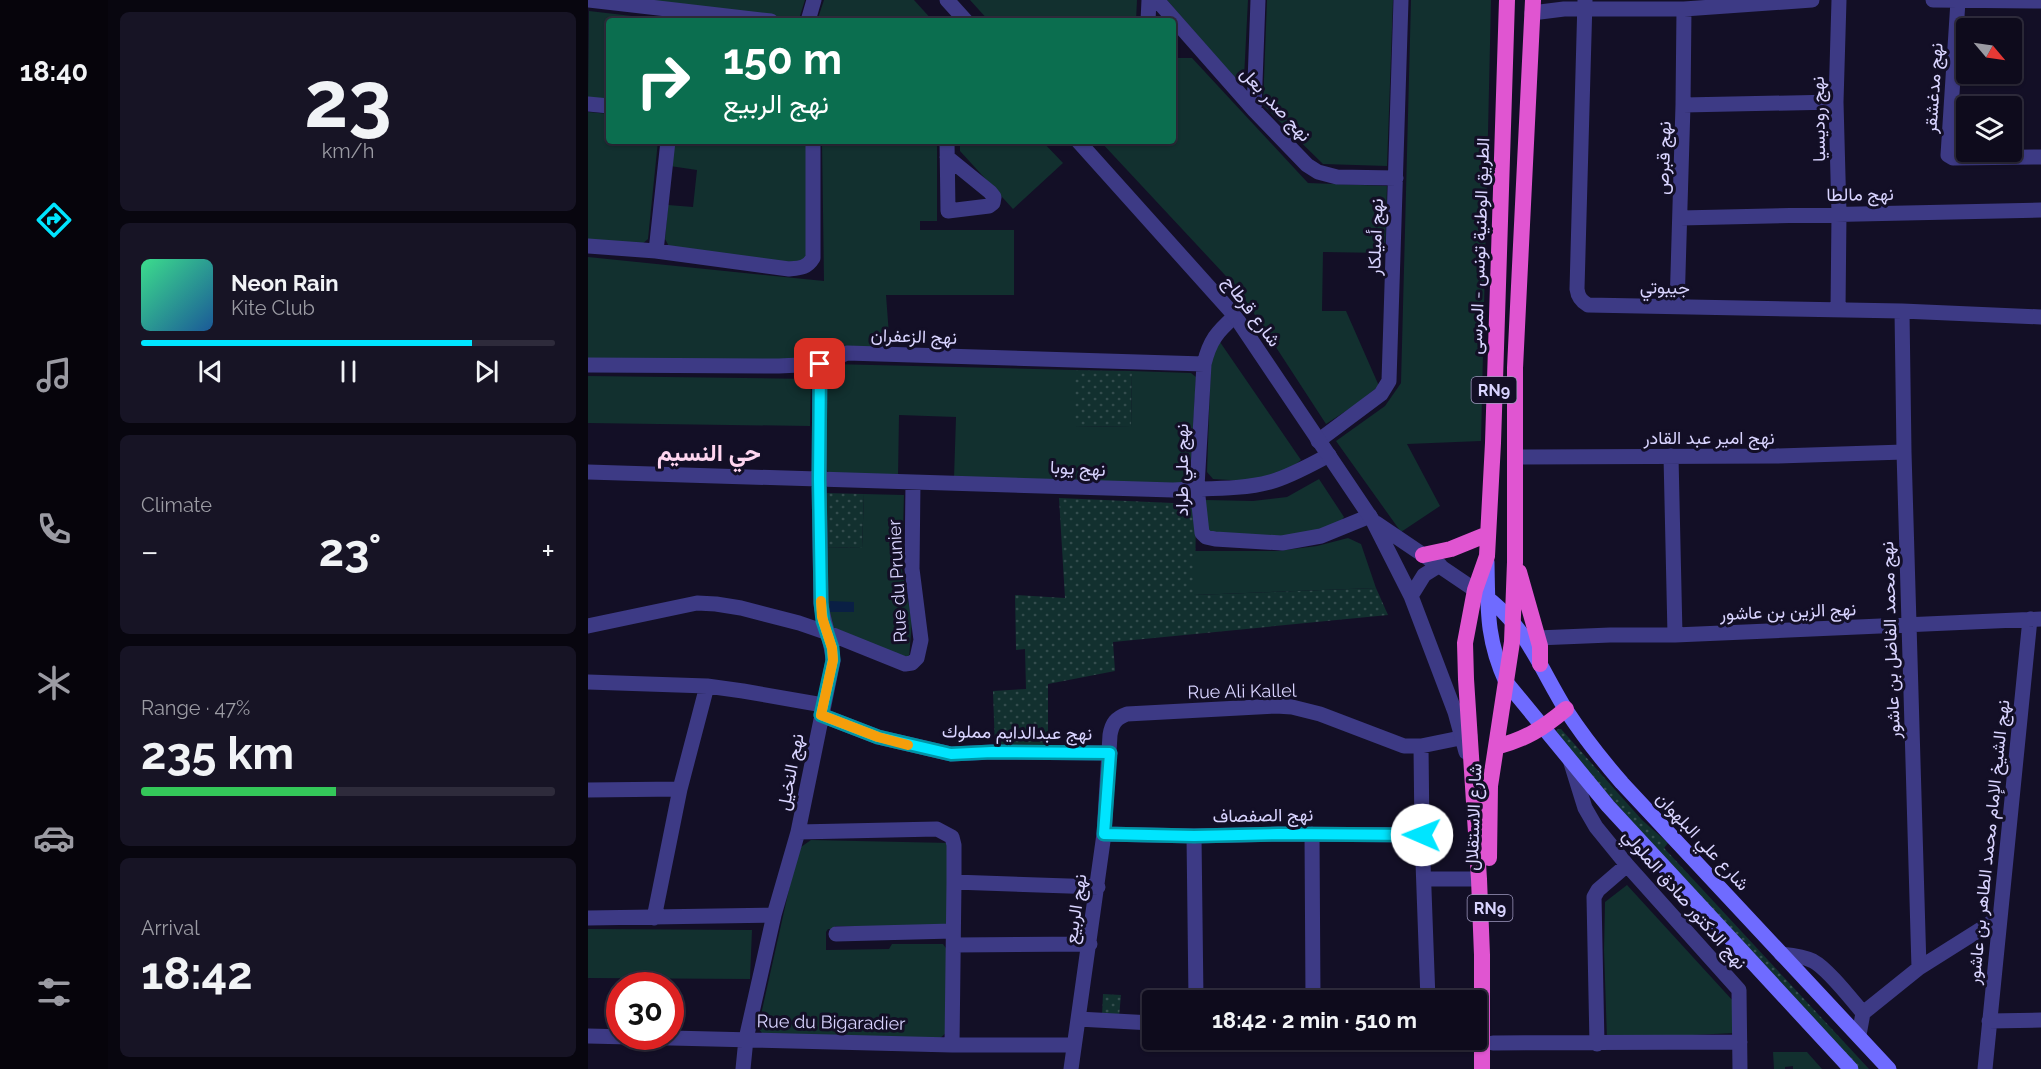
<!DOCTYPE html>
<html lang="en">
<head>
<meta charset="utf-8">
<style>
	:root { --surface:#0e0b1c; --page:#171425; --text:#f1f3f6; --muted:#9b9ba3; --line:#2e2b3b; --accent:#00e5ff }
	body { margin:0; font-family:Raleway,Vazirmatn,sans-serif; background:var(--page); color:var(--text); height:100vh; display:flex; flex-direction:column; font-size:22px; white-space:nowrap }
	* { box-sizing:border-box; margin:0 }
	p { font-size:20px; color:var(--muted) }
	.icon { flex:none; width:33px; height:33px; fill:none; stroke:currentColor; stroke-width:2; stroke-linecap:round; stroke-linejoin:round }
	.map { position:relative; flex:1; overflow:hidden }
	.details { display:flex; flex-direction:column; gap:12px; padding:12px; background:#08060f; width:480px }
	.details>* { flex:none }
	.banner { position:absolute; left:18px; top:18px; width:570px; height:126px; border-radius:6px; box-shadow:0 2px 4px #0004,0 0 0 2px var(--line); background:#0b6e4f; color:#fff; overflow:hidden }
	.needle { width:39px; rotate:119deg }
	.controls { position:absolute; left:1368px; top:18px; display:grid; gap:12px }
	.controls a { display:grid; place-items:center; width:66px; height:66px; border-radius:6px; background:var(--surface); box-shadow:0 2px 4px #0004,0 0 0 2px var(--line); font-size:30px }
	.speed { position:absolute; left:18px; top:972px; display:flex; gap:12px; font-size:30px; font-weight:700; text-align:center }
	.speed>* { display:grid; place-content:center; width:78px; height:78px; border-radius:50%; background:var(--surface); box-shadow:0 2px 4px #0004,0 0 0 2px var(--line); line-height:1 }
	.speed .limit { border:9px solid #d22; background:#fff; color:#111 }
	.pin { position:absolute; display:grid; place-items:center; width:51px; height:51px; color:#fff; margin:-26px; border-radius:12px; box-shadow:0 3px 9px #0006 }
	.me { position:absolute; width:66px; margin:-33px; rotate:271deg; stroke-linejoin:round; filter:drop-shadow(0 0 4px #0008) }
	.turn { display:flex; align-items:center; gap:21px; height:126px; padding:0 18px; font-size:27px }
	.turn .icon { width:78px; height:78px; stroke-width:2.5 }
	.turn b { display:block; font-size:42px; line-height:51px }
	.big { font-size:45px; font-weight:700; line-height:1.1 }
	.details .widget { flex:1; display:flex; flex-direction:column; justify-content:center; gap:9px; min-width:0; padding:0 21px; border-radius:9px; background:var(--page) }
	.details .dial { align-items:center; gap:0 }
	.dial b { font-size:78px; line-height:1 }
	.song { display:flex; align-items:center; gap:18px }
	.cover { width:72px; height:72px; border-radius:9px; background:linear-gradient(135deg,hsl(150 70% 55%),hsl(210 70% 35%)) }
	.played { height:6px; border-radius:3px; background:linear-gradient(90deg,var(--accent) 80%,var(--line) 80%) }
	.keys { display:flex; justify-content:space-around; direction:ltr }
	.heat { display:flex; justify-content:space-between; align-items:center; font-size:33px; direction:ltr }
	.charge { height:9px; border-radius:4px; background:linear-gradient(90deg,#34c759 47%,var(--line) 0) }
	.trip { position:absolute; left:554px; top:990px; width:345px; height:60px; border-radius:6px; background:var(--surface); box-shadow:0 2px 4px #0004,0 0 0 2px var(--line); font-weight:700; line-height:60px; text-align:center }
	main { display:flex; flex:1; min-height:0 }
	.menu { display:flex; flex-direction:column; width:108px; justify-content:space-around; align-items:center; background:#06040b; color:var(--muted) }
	.menu .icon { width:42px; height:42px }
	.menu .on { color:var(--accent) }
	.menu b { font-size:27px; color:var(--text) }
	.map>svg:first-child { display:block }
	.grass { fill:url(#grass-dots) }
	.garden { fill:#12302f }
	.water { fill:#0a1f44 }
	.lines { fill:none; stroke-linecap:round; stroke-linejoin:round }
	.minor { stroke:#3d3a85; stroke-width:15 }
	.tertiary { stroke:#3d3a85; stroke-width:15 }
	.secondary { stroke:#6f6bff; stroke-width:15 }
	.trunk { stroke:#e055d1; stroke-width:16 }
	.route-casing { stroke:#0095a6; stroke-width:15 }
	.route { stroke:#00e5ff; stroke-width:10 }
	.slow { stroke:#f59e0b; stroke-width:10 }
	.labels { text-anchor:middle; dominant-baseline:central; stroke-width:6; stroke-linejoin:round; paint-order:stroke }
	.shield { fill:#130f26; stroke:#9e99be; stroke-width:1.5 }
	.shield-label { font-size:16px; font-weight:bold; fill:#d9d4ff }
	.street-label { font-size:18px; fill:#d9d4ff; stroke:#130f26 }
	.district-label { font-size:24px; font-weight:bold; fill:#ffd6f0; stroke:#130f26 }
</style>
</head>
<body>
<main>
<nav class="menu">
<b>18:40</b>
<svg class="icon on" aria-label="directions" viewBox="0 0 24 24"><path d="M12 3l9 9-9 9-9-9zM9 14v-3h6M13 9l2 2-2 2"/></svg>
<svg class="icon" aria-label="music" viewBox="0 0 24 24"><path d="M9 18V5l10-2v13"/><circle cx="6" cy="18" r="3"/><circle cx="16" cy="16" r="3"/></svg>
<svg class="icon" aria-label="phone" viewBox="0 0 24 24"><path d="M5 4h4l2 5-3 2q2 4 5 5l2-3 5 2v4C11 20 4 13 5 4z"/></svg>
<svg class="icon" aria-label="climate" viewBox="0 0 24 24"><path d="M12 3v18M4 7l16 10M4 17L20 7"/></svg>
<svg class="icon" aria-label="car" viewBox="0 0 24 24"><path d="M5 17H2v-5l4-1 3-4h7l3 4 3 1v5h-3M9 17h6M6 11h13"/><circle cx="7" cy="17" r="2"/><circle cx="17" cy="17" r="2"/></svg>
<svg class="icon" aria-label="filters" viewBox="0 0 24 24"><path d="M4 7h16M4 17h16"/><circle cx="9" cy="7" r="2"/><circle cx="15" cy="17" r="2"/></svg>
</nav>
<section class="details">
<div class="widget dial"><b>23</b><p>km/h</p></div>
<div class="widget">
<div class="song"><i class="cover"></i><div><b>Neon Rain</b><p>Kite Club</p></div></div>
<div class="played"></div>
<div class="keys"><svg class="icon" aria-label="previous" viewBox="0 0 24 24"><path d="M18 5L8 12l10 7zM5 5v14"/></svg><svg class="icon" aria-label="pause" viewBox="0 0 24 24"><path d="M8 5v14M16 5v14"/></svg><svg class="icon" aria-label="next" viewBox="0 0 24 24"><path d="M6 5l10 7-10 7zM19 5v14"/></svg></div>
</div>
<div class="widget"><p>Climate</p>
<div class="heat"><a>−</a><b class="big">23°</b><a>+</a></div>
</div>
<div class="widget"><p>Range · 47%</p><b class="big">235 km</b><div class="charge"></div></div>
<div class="widget"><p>Arrival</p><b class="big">18:42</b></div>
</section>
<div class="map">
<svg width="1453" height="1069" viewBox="0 0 1453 1069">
	<defs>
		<pattern id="grass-dots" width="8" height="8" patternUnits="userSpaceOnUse" patternTransform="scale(1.5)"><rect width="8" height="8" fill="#12302f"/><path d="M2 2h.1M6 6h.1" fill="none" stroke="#344d4e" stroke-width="1.8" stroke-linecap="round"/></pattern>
	</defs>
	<rect width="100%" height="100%" fill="#130f26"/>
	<path class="grass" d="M486 370 544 371 543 427 485 426Z
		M237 493 276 494 274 548 236 547Z
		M471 498 608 504 607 595 788 588 800 615 525 642 527 671 460 684V748L407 749 405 691 438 689 437 649 428 650 427 595 477 598Z
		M970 729H973L1054 820 1080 843 1076 848 1281 1069H1271L1071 852 966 734Z
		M515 994 533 995 531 1017 514 1016Z"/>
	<path class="garden" d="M33 0H217L211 19Z
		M236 0H326L345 21H229Z
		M382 0H549L548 21H401Z
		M579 0H660L656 78 651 83Z
		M679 0H805L799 166 735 164 675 105Z
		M823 0H903L893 441 819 444 852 506 813 532 748 441 797 406 813 383Z
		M1 11 87 21H21V100L0 97Z
		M585 58H604L720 183 799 186 797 253 735 252 734 311H758L791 386 767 405 738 424 650 289 512 141H585Z
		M0 112 21 114V141H70L60 239 52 246 0 240Z
		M85 141H218L219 259 210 263 83 250 77 239 80 205 105 207 109 170 82 166Z
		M234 141H349V221H332V230H426V295H298L302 348H235L229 359H0V257L236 281Z
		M372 141H454L475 163 425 209 372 151Z
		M632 342 713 460 692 477 658 481 625 479 619 472 623 358Z
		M243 364 486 370V426L543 427 544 371 603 373 608 377 602 482 596 486 366 478 368 417 311 415 310 477 244 475 234 466 237 372Z
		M0 376 223 379 222 426 0 423Z
		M731 479 756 517 748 528 709 538H616L618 500 665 501 699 497Z
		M276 494 316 495 314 570 324 621 321 658 240 628 236 547 274 548Z
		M760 538 773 544 788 588 606 595V551H690L729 546Z
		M223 840 362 843 360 928 247 926V929H240L238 932V950L301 949 304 944H355L360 951V1031L349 1041 178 1038 170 1028 210 849Z
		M1039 885 1146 1002 1148 1033 1019 1039 1016 950 1017 902Z
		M0 929 164 930 162 979 0 978Z
		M1185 1052H1219L1234 1069H1205V1066L1197 1067V1069H1186Z"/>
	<path class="water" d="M242 601 266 602V612H242Z"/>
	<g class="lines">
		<path class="minor" d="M1 0 183 21
			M569 0 666 110 719 165 730 172 749 177 808 178
			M997 0 989 289C990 297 993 301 1000 305L1314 311 1453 317
			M1345 0 1453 1
			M1370 1 1360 155 1365 158 1453 157
			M944 13 976 9H1096L1224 0
			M220 21 226 0
			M560 21 561 0
			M0 104 21 106
			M1095 105 1248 102
			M666 110 670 0
			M359 141 360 211 401 206 405 203 406 197 402 192 359 157
			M1092 218 1453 210
			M0 246 68 251 201 269C212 268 219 268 225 258V141
			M68 251 80 141
			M1089 307 1095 105 1096 9
			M1250 310 1251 214 1248 102 1251 0
			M1314 311 1316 452 1331 968
			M647 316C629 332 622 340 616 364L609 487 614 533 618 537 627 539 694 543 733 536 782 516
			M0 365 191 366 232 364 259 353 616 364
			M730 441 793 394 801 381 813 0
			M1083 456 1087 635
			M927 457 1188 456 1316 452
			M0 472 585 490C615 488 653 490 682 482 703 476 722 465 741 455
			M0 626 109 603 128 604 153 608 211 623 240 633 317 664 324 663 329 658 333 640 324 569 325 482
			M949 638 1022 635H1087L1453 619
			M0 682 119 686 155 691 235 705
			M233 715 290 737 363 754 404 752 522 753
			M833 746 834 835 840 1000
			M983 763 997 808 1008 827 1039 865 1151 990 1152 1069
			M0 790 92 789
			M210 832 349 829 364 837 366 845V882L364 1045
			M516 834 606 836 690 834 834 835
			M724 834 725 1000
			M606 836 608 1000
			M837 879H891
			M366 882 510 887
			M0 918 186 915
			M66 918 92 789 119 686
			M248 934 365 931
			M366 945 502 944
			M1193 954C1203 955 1215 956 1225 961 1240 969 1263 999 1275 1013L1271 1035
			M1275 1013 1331 968 1412 917
			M490 1019 564 1023
			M1401 1021 1453 1020
			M0 1036 364 1045H485
			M905 1043 1152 1042
			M1009 1044 1006 897 1010 890 1039 865
			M155 1069 158 1039 186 915 210 832 245 661C244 640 235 624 233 603L231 479 232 364
			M483 1069 516 834 522 735C524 723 528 718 539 714L688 706 704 707 732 714 816 746H833L882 736
			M1397 1069 1442 619"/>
		<path class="tertiary" d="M359 0 378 21
			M490 141 647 316 785 521 823 596 867 712 878 752
			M788 523 887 590
			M823 596 836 575 852 565"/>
		<path class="secondary" d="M899 562C900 608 898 639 918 682L1020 806 1263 1069
			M895 595C936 622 953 670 978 710 995 736 1014 760 1034 783L1301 1069"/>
		<path class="trunk" d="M835 555 863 549 900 534
			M931 572 952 646V664
			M908 747C938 739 954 729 978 709
			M901 858 902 786 924 642 927 562V368L945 0
			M894 1069V955L891 879 878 679 877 643 887 590 899 556 905 443 919 0"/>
	</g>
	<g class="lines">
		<g class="route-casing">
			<path id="route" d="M232 364 231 479 233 603 235 621 244 648 245 660 233 715 290 737 363 754 404 752 522 753 516 834 606 836 690 834 834 835"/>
		</g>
		<use href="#route" class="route"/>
		<path class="slow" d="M233 601 234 617 244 648 245 660 233 715 290 737 320 745"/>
	</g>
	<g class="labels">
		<g class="shield">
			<rect x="883.5" y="377" width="45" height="26" rx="4.5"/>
			<rect x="879.5" y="895" width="45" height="26" rx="4.5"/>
		</g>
		<g class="shield-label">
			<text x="906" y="390">RN9</text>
			<text x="902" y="908">RN9</text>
		</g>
		<g class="street-label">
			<text transform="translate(1345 88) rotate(-86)">نهج مدغشقر</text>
			<text transform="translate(688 104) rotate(47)">نهج صدر بعل</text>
			<text transform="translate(1230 119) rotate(-91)">نهج روديسيا</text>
			<text transform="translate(1075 158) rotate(-88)">نهج قبرص</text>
			<text transform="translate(1272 194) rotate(-1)">نهج مالطا</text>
			<text transform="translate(787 237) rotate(-88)">نهج أميلكار</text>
			<text transform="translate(891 246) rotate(-88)">الطريق الوطنية تونس - المرسى</text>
			<text transform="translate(1077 287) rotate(1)">جيبوتي</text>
			<text transform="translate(664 311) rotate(53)">شارع قرطاج</text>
			<text transform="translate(326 336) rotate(2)">نهج الزعفران</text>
			<text x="1121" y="437">نهج امير عبد القادر</text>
			<text transform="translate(490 468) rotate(3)">نهج يوبا</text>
			<text transform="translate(593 470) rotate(-90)">نهج علي طراد</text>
			<text transform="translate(309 581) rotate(-93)">Rue du Prunier</text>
			<text transform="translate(1200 611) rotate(-2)">نهج الزين بن عاشور</text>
			<text transform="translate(1302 640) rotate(-92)">نهج محمد الفاضل بن عاشور</text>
			<text transform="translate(654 691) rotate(-1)">Rue Ali Kallel</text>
			<text transform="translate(429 732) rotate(1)">نهج عبدالدايم مملوك</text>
			<text transform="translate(202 772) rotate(-79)">نهج النخيل</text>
			<text transform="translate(675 815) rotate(-1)">نهج الصفصاف</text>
			<text transform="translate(885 817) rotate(-88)">شارع الاستقلال</text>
			<text transform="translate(1115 841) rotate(47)">شارع علي البلهوان</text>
			<text transform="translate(1400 842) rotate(-84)">نهج الشيخ الإمام محمد الطاهر بن عاشور</text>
			<text transform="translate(1097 899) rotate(49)">نهج الدكتور صادق الملولي</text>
			<text transform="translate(487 909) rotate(-82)">نهج الربيع</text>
			<text transform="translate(243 1022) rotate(1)">Rue du Bigaradier</text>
		</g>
		<g class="district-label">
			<text x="121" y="452">حي النسيم</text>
		</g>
	</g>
</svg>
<div class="controls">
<a><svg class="needle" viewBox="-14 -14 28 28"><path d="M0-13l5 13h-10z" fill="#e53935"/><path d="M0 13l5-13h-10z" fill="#9b9ba3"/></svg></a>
<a><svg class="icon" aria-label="layers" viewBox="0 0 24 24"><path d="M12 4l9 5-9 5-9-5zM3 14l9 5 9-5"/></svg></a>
</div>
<div class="speed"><div class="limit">30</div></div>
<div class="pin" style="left:232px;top:364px;background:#d93025"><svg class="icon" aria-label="arrive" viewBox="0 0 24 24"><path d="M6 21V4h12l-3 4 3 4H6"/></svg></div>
<svg class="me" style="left:834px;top:835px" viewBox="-20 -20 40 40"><circle r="19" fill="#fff"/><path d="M0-13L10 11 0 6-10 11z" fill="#00e5ff"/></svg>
<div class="trip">18:42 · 2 min · 510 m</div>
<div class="banner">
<div class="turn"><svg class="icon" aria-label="right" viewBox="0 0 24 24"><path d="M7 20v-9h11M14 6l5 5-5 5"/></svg><div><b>150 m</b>نهج الربيع</div></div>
</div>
</div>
</main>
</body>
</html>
